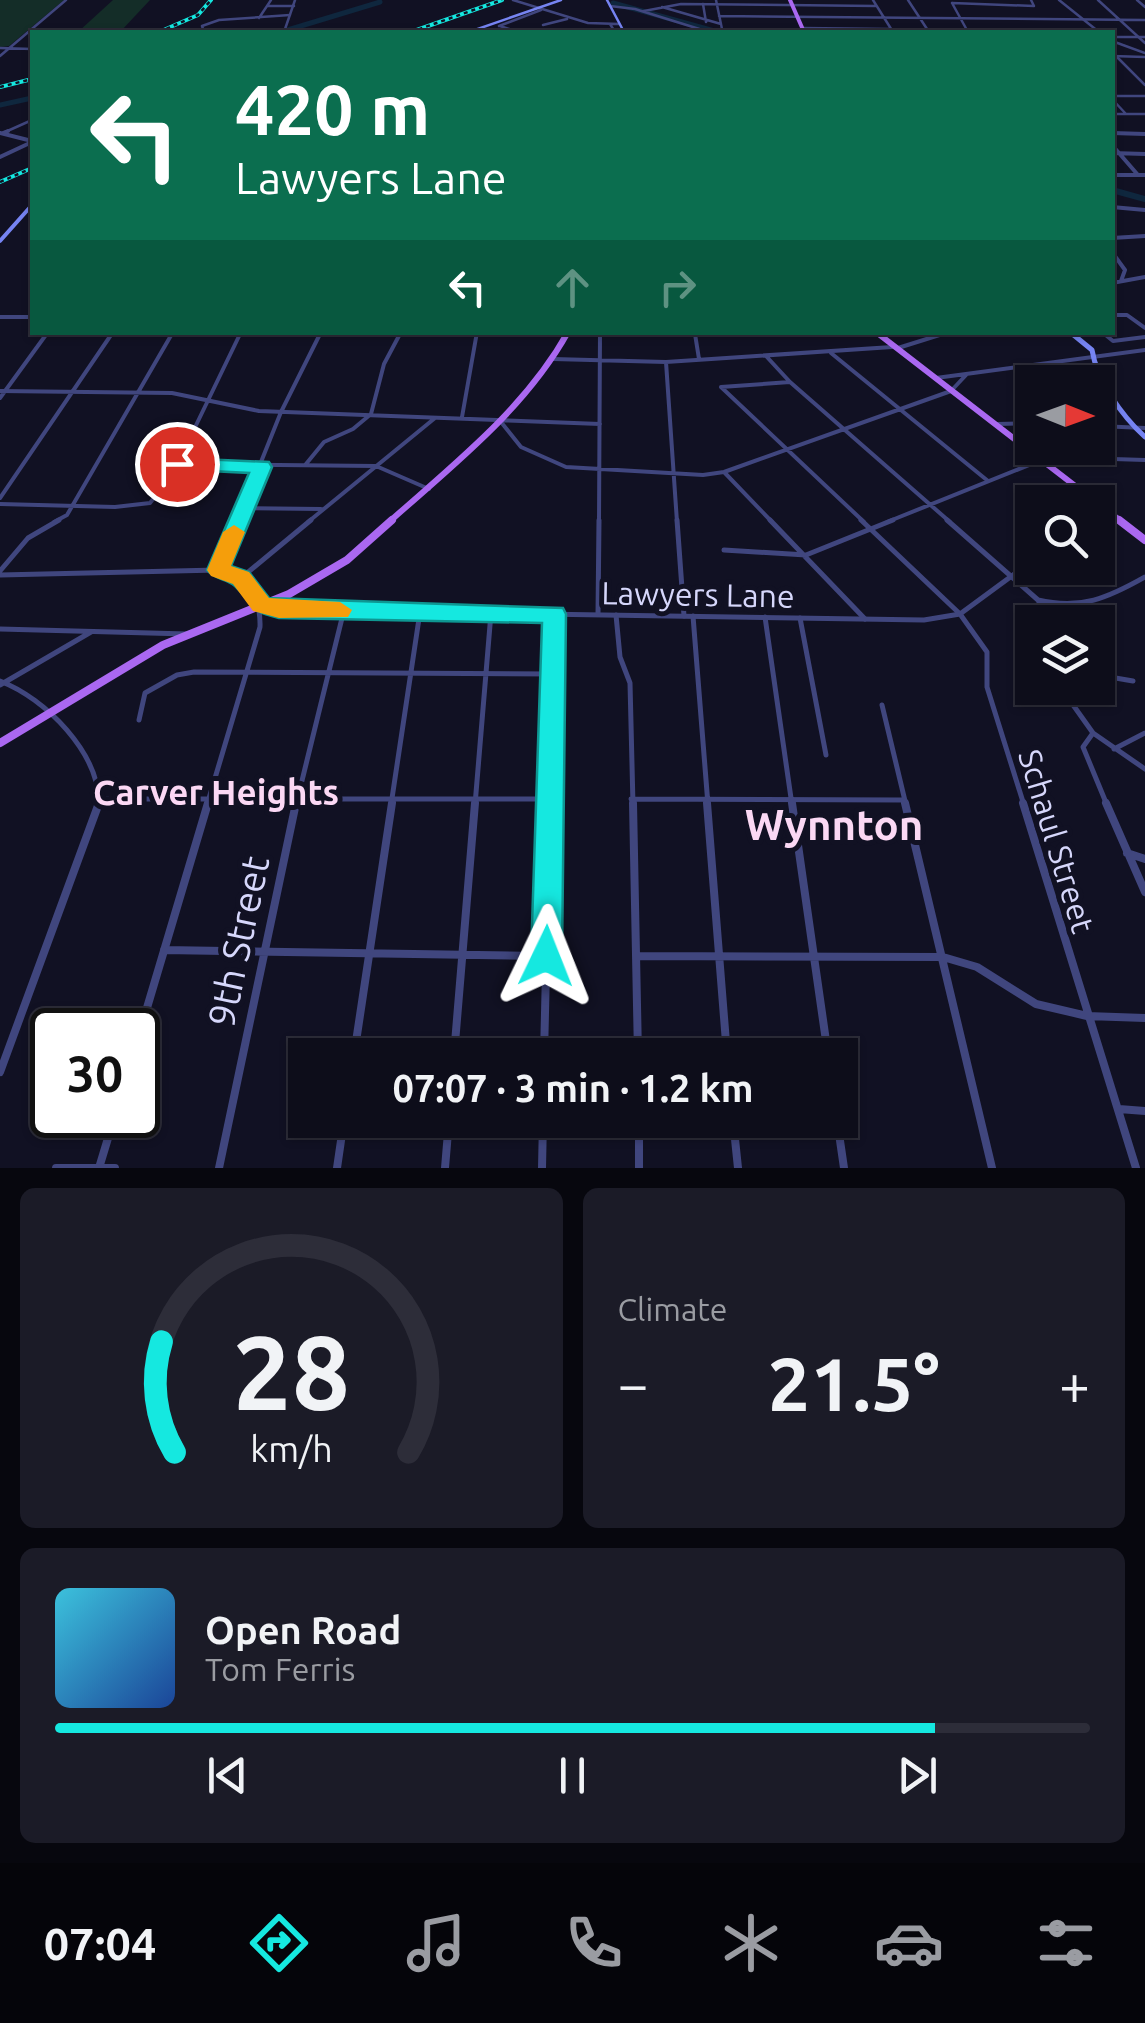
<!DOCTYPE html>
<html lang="en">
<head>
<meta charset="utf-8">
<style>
	:root { --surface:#0d0d1a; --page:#1b1b27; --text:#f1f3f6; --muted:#9a9ca2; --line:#2d2d39; --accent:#15e8e0 }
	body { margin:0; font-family:Ubuntu,sans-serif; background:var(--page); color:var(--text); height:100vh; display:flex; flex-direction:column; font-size:38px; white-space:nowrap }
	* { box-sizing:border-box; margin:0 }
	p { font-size:32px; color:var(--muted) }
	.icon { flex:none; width:55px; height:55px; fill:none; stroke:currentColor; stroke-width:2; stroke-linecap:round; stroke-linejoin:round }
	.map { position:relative; height:1168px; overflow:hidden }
	.drawer { display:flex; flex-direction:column; gap:20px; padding:20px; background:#07070e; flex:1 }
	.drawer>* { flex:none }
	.top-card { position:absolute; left:30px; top:30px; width:1085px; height:305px; border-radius:0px; box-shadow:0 2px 8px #0004,0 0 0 2px var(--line); background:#0b6e4f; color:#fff; overflow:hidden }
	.needle { width:65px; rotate:91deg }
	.controls { position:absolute; left:1015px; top:365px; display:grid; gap:20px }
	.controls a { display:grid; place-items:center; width:100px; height:100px; border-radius:0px; background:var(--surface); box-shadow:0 2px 8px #0004,0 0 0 2px var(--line); font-size:50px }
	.speed { position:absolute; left:30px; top:1008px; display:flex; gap:20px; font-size:50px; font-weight:700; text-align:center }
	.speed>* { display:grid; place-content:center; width:130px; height:130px; border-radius:50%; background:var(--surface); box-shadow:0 2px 8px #0004,0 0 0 2px var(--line); line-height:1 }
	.speed .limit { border:5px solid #111; border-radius:15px; background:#fff; color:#111 }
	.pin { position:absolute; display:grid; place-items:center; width:85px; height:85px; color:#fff; margin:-42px; border:5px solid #fff; border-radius:50%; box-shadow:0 2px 10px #0007 }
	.me { position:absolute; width:110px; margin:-55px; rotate:2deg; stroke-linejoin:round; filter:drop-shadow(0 0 8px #0008) }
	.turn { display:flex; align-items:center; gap:35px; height:210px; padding:0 40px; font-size:45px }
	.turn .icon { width:130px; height:130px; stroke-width:2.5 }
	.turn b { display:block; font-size:70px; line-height:85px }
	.lanes { display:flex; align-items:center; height:95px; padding:0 40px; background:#0003; justify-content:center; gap:50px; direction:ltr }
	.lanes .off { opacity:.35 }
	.big { font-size:75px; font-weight:700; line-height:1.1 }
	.drawer .widget { flex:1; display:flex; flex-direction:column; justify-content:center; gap:15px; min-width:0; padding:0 35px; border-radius:15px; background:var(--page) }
	.drawer .dial { align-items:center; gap:0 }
	.dial svg { height:260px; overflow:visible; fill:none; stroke:var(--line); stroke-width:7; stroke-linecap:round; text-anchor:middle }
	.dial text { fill:var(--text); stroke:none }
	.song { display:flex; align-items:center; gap:30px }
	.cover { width:120px; height:120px; border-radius:15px; background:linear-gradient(135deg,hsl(190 70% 55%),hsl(220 70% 35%)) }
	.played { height:10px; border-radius:5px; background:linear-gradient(90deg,var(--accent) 85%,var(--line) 85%) }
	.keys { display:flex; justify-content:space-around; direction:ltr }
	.heat { display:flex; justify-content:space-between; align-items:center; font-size:55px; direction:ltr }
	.drawer .tiles { flex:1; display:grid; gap:20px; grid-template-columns:1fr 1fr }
	.widget:last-child { grid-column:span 2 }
	.trip { position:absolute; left:288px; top:1038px; width:570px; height:100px; border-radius:0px; background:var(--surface); box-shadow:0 2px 8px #0004,0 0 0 2px var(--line); font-weight:700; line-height:100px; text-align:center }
	.dock { display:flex; height:160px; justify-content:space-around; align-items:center; background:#05050a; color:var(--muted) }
	.dock .icon { width:70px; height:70px }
	.dock .selected { color:var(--accent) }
	.dock b { font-size:45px; color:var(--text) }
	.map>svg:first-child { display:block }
	.green { fill:#142d28 }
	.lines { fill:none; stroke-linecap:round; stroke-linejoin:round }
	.river-far1 { stroke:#0f273e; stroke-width:5 }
	.river { stroke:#0f273e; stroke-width:6 }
	.minor-far3 { stroke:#40467e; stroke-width:2.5 }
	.minor-far2 { stroke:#40467e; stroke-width:4 }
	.minor-far1 { stroke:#40467e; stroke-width:5 }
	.minor { stroke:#40467e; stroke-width:8 }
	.tertiary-far2 { stroke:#40467e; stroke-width:2.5 }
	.tertiary-far1 { stroke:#40467e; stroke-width:4 }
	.tertiary { stroke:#40467e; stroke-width:5 }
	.secondary-far2 { stroke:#7684f2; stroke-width:2.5 }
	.secondary-far1 { stroke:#7684f2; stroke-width:4 }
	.secondary { stroke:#7684f2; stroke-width:5 }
	.primary-far2 { stroke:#aa68f1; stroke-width:4 }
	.primary-far1 { stroke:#aa68f1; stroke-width:6 }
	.primary { stroke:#aa68f1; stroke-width:8 }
	.rail-casing { stroke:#15e8e0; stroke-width:4 }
	.rail { stroke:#111123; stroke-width:2.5; stroke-dasharray:4; stroke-linecap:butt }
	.route { fill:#15e8e0; stroke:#0e9792; stroke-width:2.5 }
	.slow { fill:#f59e0b }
	.labels { text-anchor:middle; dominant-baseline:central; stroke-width:10; stroke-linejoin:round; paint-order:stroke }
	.street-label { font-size:32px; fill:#d6d7fb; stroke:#111123 }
	.neighbourhood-label { font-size:35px; font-weight:bold; fill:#fbd8f4; stroke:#111123 }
	.near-street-label { font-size:38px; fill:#d6d7fb; stroke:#111123 }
	.near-neighbourhood-label { font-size:42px; font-weight:bold; fill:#fbd8f4; stroke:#111123 }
</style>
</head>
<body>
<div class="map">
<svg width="1145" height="1168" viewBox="0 0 1145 1168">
	<rect width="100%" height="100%" fill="#111123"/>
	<path class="green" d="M0 0H64L9 46 0 47Z
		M113 0H150L120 32H78Z"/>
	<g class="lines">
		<path class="river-far1" d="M613 3 718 32
			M281 32 380 2
			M0 105 32 98"/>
		<path class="river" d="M1112 190 1145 199"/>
		<path class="minor-far3" d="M513 0 588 23 619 24
			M716 0 722 29 718 32
			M873 0 893 32
			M908 0 929 32
			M1098 0 1145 43
			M952 3 1034 6 1031 0
			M952 3 968 32
			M703 4 706 22
			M268 6H294
			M610 6 635 9 709 32
			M662 7 721 24
			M644 11 681 4 876 6
			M719 16 1145 20
			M259 18 271 0
			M610 24 615 32
			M543 25 567 19
			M499 26 541 10
			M500 26 518 32
			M802 28 891 29
			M722 29 743 32
			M204 32 202 26 219 20 290 15
			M968 32H1008
			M0 48 32 49
			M0 56 66 0
			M1116 56 1145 85
			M1112 96H1145
			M1112 99 1126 114
			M1112 114H1145
			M3 133 32 120
			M1112 133H1119"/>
		<path class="minor-far2" d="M0 133 32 141
			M3 133 8 131
			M1112 133 1145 134
			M1112 145 1138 175
			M1112 153 1145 154
			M1112 175H1145
			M1112 238 1145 236
			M1112 252 1125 270 1121 281
			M1112 283 1145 277
			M1112 315H1127L1145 328
			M1102 332 1113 341 1145 337
			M695 334 699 359
			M898 348 949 332
			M831 353 988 481
			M766 356 790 382 950 522
			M553 359 666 362 892 347
			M666 362 677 522
			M936 378 1145 350
			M790 382 721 387 864 522
			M0 391 172 393 259 411 600 424
			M0 398 48 332
			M462 417 477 332
			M501 422 521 447 566 467 703 475 724 472 951 391 966 375
			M997 424 1032 423
			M1098 426 1145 428
			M177 464 376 466 429 489
			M306 464 324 442 353 429 371 414 384 364 401 332
			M724 472 772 522
			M0 498 113 332
			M0 504 115 507 150 503 172 475 241 332
			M244 508 321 509
			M54 522 67 515 173 332
			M237 522 281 412 321 332
			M308 522 435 418
			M599 522 600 332
			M887 522 1049 457 1145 460"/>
		<path class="minor-far1" d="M677 520 684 616
			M770 520 865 619
			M861 520 960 614 987 652V687L1024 805
			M947 520 1038 600 1047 617 1045 622
			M724 550 806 555 893 520
			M218 570 238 520
			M0 571 28 538 59 520
			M0 575 218 570C247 580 261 596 260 627L207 805
			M241 578 311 520
			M1038 600C1081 610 1108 598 1145 577
			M598 614 599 520
			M616 615 620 657 630 683 633 805
			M693 616 708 805
			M765 617 792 805
			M800 618 826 755
			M0 629 187 634
			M1098 675 1133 681
			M0 681C45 698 100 753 99 805
			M0 685 91 632
			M1061 688 1093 733 1083 747 1107 805
			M882 705 906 805
			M139 720 145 693 177 675 194 672 554 674
			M1093 733 1145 769
			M1114 749 1145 733
			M100 799H550
			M631 799 903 800
			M296 805 344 610
			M391 805 420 612
			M475 805 491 613
			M550 805 555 614"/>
		<path class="minor" d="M633 803 638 1055
			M707 803 727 1055
			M792 803 828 1055
			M905 803 992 1168
			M1023 803 1136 1168
			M1106 803 1145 892
			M1127 853 1145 859
			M164 950 546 956
			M637 956 943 957 977 967 1036 1004 1087 1016 1145 1018
			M138 1038 208 803
			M354 1055 392 803
			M454 1055 475 803
			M544 1055 550 803
			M0 1072 99 803
			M1119 1109 1145 1111
			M639 1120V1168
			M733 1120 738 1168
			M837 1120 844 1168
			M56 1168H115
			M99 1168 115 1115
			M219 1168 296 803
			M337 1168 344 1120
			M445 1168 449 1120
			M542 1168 543 1120"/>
		<path class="tertiary-far2" d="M1059 0 1099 32
			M1137 0 1145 7
			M284 32 295 0
			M1112 37H1145
			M1112 41 1145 53
			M1112 56 1145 57"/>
		<path class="tertiary-far1" d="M0 157 32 142
			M1112 207 1145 210
			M0 317H32
			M692 332H714"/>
		<path class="tertiary" d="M264 606 279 610 924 620 960 614 1032 561"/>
		<path class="secondary-far2" d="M607 0 624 32
			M469 32 561 0"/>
		<path class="secondary-far1" d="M0 241 32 205"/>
		<path class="secondary" d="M1070 332 1092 350C1097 381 1122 416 1145 437"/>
		<path class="primary-far2" d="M790 0 804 32"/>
		<path class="primary-far1" d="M876 332 1096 502
			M1098 504 1122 522
			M389 522C454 464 525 409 568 332"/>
		<path class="primary" d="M1119 520 1145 540
			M286 596 284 606 292 610
			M0 743 163 645 289 594 347 560 392 520"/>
		<g class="rail-casing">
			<path id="rail" d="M159 32 198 15 211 0
				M411 32 502 0
				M0 87 32 79
				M0 182 32 168"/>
		</g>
		<use href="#rail" class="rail"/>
	</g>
	<path class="route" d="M177 458 269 462 272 467 231 566 249 572 269 598 563 608 566 614 562 956 557 967 546 971 535 967 531 956 542 623 279 618C245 610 257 606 235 586 226 578 215 580 207 570L249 473 170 469 167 464Z"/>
	<path class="slow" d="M234 525 245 532 231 566 249 572 269 598 340 602 352 610 348 617 279 618 253 611 233 584 211 576 207 570 223 532Z"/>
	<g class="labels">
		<g class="street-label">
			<text transform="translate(698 594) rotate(1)">Lawyers Lane</text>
			<text transform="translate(1057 841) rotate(73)">Schaul Street</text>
		</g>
		<g class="neighbourhood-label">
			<text x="216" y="792">Carver Heights</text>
		</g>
		<g class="near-street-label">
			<text transform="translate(238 941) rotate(-78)">9th Street</text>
		</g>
		<g class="near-neighbourhood-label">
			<text x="834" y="824">Wynnton</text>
		</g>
	</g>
</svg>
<div class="controls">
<a><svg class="needle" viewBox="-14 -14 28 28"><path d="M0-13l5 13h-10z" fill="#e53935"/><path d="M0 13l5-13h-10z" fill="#9a9ca2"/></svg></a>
<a><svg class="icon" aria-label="search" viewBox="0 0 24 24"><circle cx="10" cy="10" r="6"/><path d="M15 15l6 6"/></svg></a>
<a><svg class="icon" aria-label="layers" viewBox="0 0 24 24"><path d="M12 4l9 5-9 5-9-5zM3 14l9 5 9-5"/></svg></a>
</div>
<div class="speed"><div class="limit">30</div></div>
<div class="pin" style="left:177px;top:464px;background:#d93025"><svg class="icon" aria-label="arrive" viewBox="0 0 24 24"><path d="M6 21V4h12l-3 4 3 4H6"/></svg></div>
<svg class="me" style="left:546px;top:956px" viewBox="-20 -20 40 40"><path d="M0-17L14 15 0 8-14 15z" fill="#15e8e0" stroke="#fff" stroke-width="4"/></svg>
<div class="trip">07:07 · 3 min · 1.2 km</div>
<div class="top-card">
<div class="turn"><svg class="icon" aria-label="left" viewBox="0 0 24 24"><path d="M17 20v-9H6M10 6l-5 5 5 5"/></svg><div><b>420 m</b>Lawyers Lane</div></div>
<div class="lanes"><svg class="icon" aria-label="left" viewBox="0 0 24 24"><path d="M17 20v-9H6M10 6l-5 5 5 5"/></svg><svg class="icon off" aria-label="ahead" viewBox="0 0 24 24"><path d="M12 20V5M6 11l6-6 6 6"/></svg><svg class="icon off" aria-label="right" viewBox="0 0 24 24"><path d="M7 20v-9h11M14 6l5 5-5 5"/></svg></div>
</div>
</div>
<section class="drawer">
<div class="tiles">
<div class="widget dial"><svg viewBox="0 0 100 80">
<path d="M14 69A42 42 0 1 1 86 69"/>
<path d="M14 69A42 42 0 0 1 10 35" stroke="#15e8e0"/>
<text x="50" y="56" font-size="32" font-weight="700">28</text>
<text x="50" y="72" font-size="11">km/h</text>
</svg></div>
<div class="widget"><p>Climate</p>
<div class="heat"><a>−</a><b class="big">21.5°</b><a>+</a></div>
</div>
<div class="widget">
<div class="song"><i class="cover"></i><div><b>Open Road</b><p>Tom Ferris</p></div></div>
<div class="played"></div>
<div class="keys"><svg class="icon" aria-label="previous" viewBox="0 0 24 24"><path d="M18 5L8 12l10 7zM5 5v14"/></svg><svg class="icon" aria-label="pause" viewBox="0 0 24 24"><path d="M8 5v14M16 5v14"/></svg><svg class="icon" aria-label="next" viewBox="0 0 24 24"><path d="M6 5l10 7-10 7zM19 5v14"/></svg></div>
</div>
</div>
</section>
<nav class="dock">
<b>07:04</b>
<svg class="icon selected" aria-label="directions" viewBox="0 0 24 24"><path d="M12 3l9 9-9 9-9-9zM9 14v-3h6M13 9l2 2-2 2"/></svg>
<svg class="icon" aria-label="music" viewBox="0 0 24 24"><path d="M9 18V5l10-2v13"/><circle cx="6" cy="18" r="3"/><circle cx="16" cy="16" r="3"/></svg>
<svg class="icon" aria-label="phone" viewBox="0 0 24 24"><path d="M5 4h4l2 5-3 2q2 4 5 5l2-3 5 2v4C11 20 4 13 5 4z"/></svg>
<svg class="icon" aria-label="climate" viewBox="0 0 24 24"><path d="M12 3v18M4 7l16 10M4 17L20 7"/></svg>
<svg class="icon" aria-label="car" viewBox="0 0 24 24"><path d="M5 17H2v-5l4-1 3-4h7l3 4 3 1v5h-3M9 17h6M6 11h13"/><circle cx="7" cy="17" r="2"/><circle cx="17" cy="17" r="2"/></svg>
<svg class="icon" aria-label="filters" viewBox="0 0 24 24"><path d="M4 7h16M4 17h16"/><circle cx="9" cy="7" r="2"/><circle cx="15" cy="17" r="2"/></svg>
</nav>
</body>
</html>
